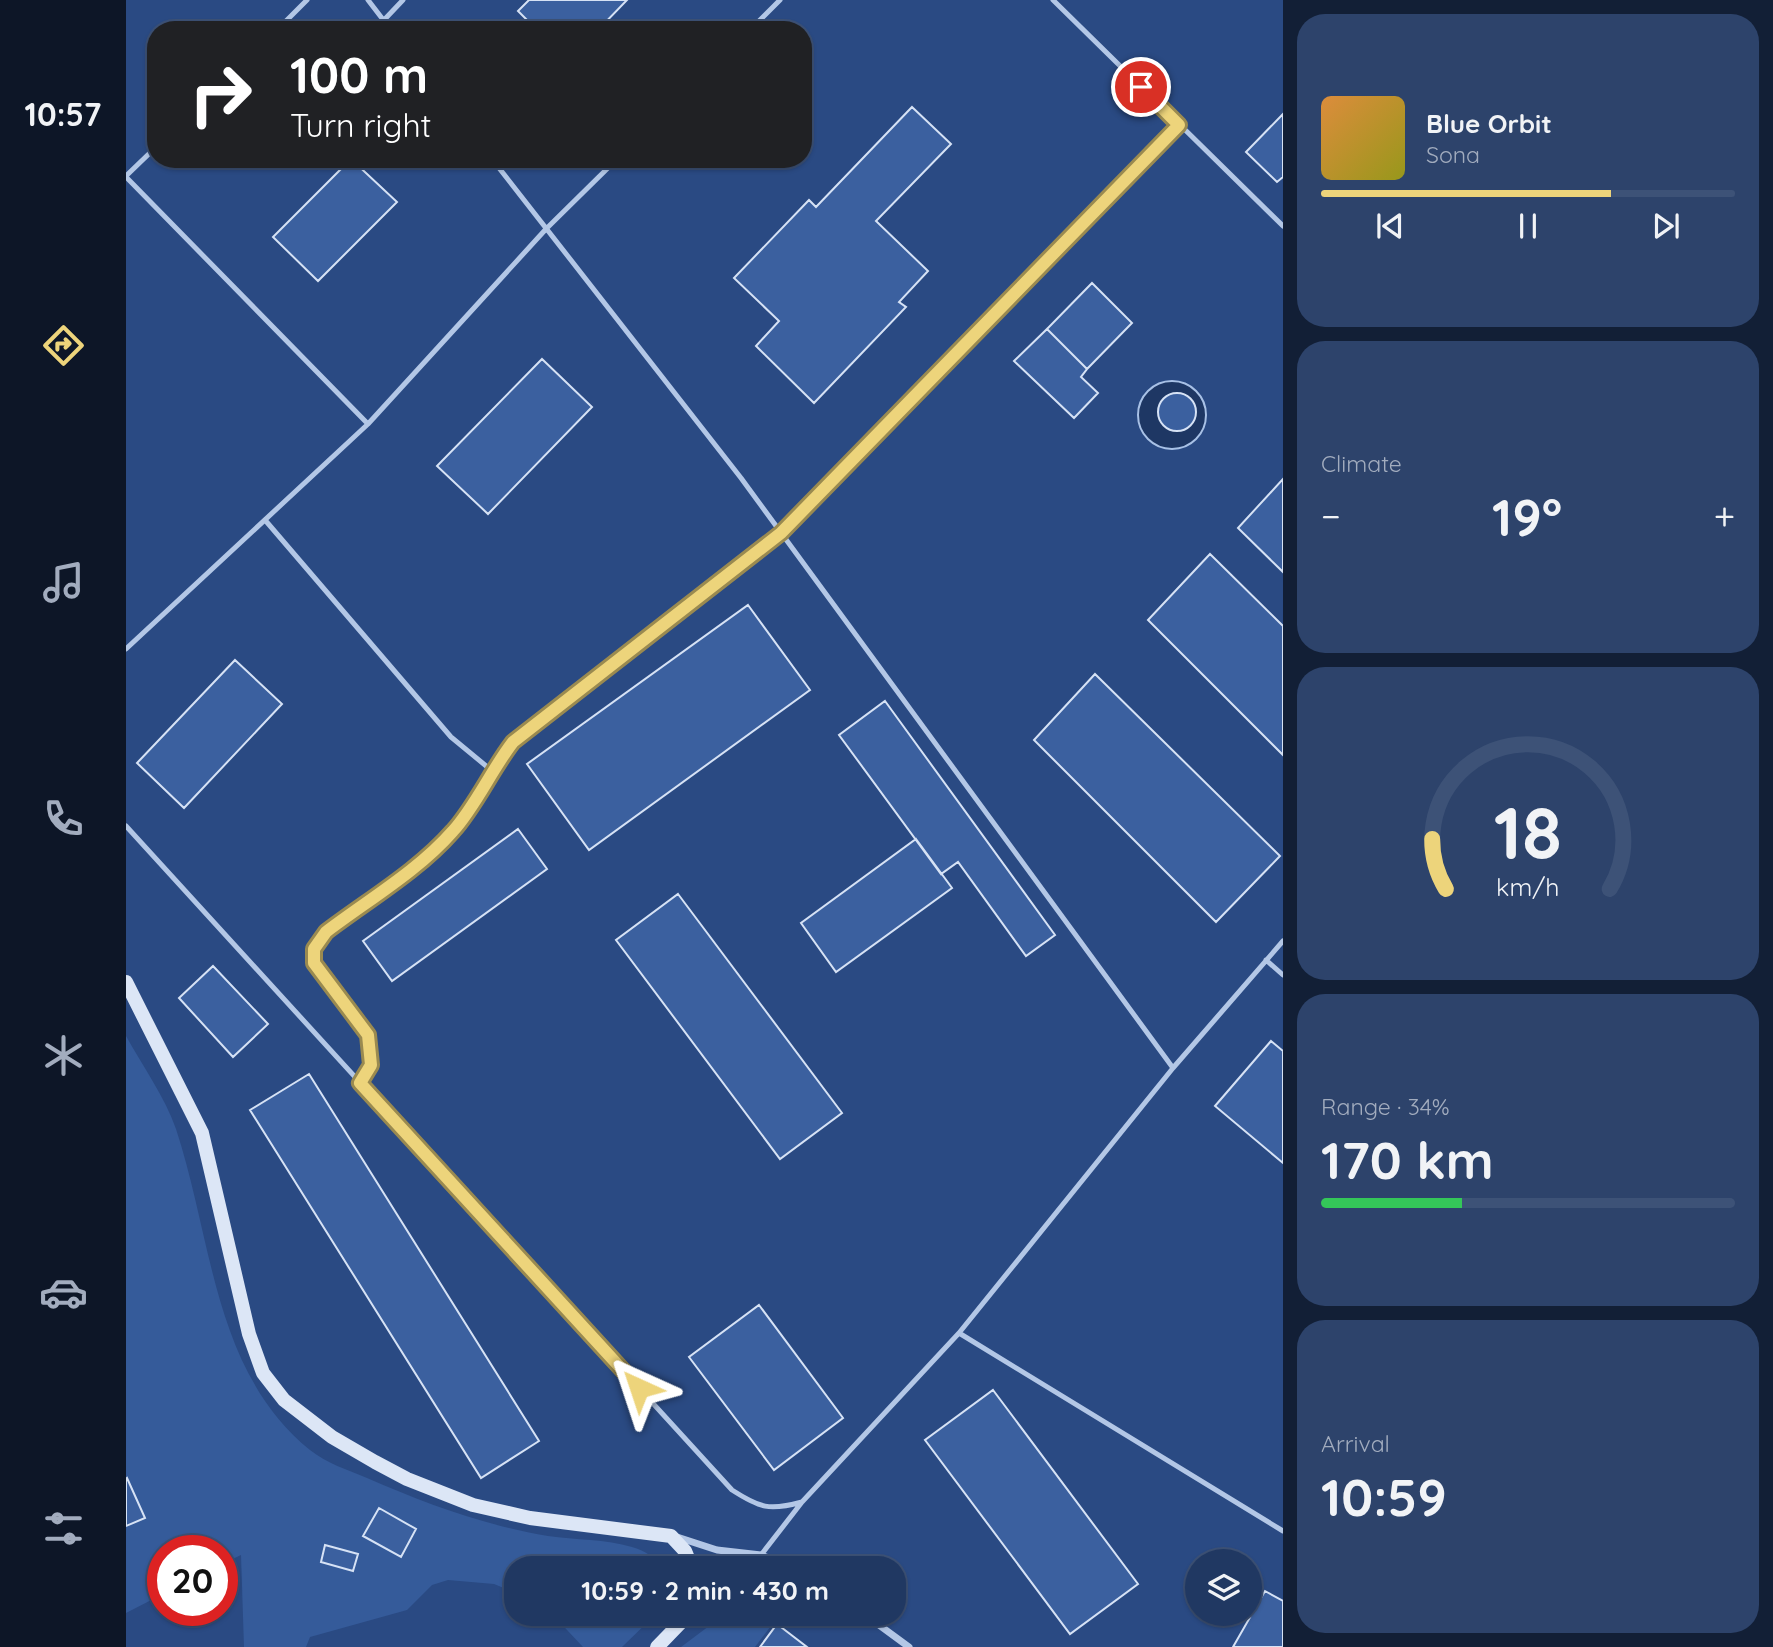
<!DOCTYPE html>
<html lang="en">
<head>
<meta charset="utf-8">
<style>
	:root { --surface:#203862; --page:#2d436b; --text:#f1f3f6; --muted:#a2acbe; --line:#3d5277; --accent:#edd47b }
	body { margin:0; font-family:Quicksand,sans-serif; background:var(--page); color:var(--text); height:100vh; display:flex; flex-direction:column; font-size:26px; white-space:nowrap }
	* { box-sizing:border-box; margin:0 }
	p { font-size:23px; color:var(--muted) }
	.icon { flex:none; width:38px; height:38px; fill:none; stroke:currentColor; stroke-width:2; stroke-linecap:round; stroke-linejoin:round }
	.map { position:relative; flex:1; overflow:hidden }
	.side { display:flex; flex-direction:column; gap:14px; padding:14px; background:#121f36; width:490px }
	.side>* { flex:none }
	.banner { position:absolute; left:21px; top:21px; width:665px; height:147px; border-radius:28px; box-shadow:0 2px 5px #0004,0 0 0 2px var(--line); background:#202124; color:#fff; overflow:hidden }
	.tools { position:absolute; left:1059px; top:1549px; display:grid; gap:14px }
	.tools a { display:grid; place-items:center; width:77px; height:77px; border-radius:50%; background:var(--surface); box-shadow:0 2px 5px #0004,0 0 0 2px var(--line); font-size:35px }
	.speed { position:absolute; left:21px; top:1535px; display:flex; gap:14px; font-size:35px; font-weight:700; text-align:center }
	.speed>* { display:grid; place-content:center; width:91px; height:91px; border-radius:50%; background:var(--surface); box-shadow:0 2px 5px #0004,0 0 0 2px var(--line); line-height:1 }
	.speed .limit { border:10px solid #d22; background:#fff; color:#111 }
	.pin { position:absolute; display:grid; place-items:center; width:60px; height:60px; color:#fff; margin:-30px; border:4px solid #fff; border-radius:50%; box-shadow:0 2px 7px #0007 }
	.me { position:absolute; width:77px; margin:-38px; rotate:318deg; stroke-linejoin:round; filter:drop-shadow(0 0 5px #0008) }
	.turn { display:flex; align-items:center; gap:24px; height:147px; padding:0 28px; font-size:32px }
	.turn .icon { width:91px; height:91px; stroke-width:2.5 }
	.turn b { display:block; font-size:49px; line-height:60px }
	.big { font-size:52px; font-weight:700; line-height:1.1 }
	.side .card { flex:1; display:flex; flex-direction:column; justify-content:center; gap:10px; min-width:0; padding:0 24px; border-radius:28px; background:var(--page) }
	.side .dial { align-items:center; gap:0 }
	.dial svg { height:182px; overflow:visible; fill:none; stroke:var(--line); stroke-width:7; stroke-linecap:round; text-anchor:middle }
	.dial text { fill:var(--text); stroke:none }
	.song { display:flex; align-items:center; gap:21px }
	.cover { width:84px; height:84px; border-radius:10px; background:linear-gradient(135deg,hsl(30 70% 55%),hsl(60 70% 35%)) }
	.played { height:7px; border-radius:4px; background:linear-gradient(90deg,var(--accent) 70%,var(--line) 70%) }
	.keys { display:flex; justify-content:space-around; direction:ltr }
	.heat { display:flex; justify-content:space-between; align-items:center; font-size:38px; direction:ltr }
	.charge { height:10px; border-radius:5px; background:linear-gradient(90deg,#34c759 34%,var(--line) 0) }
	.trip { position:absolute; left:378px; top:1556px; width:402px; height:70px; border-radius:28px; background:var(--surface); box-shadow:0 2px 5px #0004,0 0 0 2px var(--line); font-weight:700; line-height:70px; text-align:center }
	main { display:flex; flex:1; min-height:0 }
	.tab-bar { display:flex; flex-direction:column; width:126px; justify-content:space-around; align-items:center; background:#0d1627; color:var(--muted) }
	.tab-bar .icon { width:49px; height:49px }
	.tab-bar .active { color:var(--accent) }
	.tab-bar b { font-size:32px; color:var(--text) }
	.map>svg:first-child { display:block }
	.green { fill:#355b9a }
	.water { fill:#1e3764; stroke:#a8c1e6; stroke-width:2 }
	.building { fill:#3b609f; stroke:#d6e2f5; stroke-width:2 }
	.lines { fill:none; stroke-linecap:round; stroke-linejoin:round }
	.lane { stroke:#b3c7e6; stroke-width:5 }
	.street { stroke:#b3c7e6; stroke-width:7 }
	.secondary { stroke:#dce6f6; stroke-width:14 }
	.route-casing { stroke:#9a8a50; stroke-width:18 }
	.route { stroke:#edd47b; stroke-width:12 }
</style>
</head>
<body>
<main>
<nav class="tab-bar">
<b>10:57</b>
<svg class="icon active" aria-label="directions" viewBox="0 0 24 24"><path d="M12 3l9 9-9 9-9-9zM9 14v-3h6M13 9l2 2-2 2"/></svg>
<svg class="icon" aria-label="music" viewBox="0 0 24 24"><path d="M9 18V5l10-2v13"/><circle cx="6" cy="18" r="3"/><circle cx="16" cy="16" r="3"/></svg>
<svg class="icon" aria-label="phone" viewBox="0 0 24 24"><path d="M5 4h4l2 5-3 2q2 4 5 5l2-3 5 2v4C11 20 4 13 5 4z"/></svg>
<svg class="icon" aria-label="climate" viewBox="0 0 24 24"><path d="M12 3v18M4 7l16 10M4 17L20 7"/></svg>
<svg class="icon" aria-label="car" viewBox="0 0 24 24"><path d="M5 17H2v-5l4-1 3-4h7l3 4 3 1v5h-3M9 17h6M6 11h13"/><circle cx="7" cy="17" r="2"/><circle cx="17" cy="17" r="2"/></svg>
<svg class="icon" aria-label="filters" viewBox="0 0 24 24"><path d="M4 7h16M4 17h16"/><circle cx="9" cy="7" r="2"/><circle cx="15" cy="17" r="2"/></svg>
</nav>
<div class="map">
<svg width="1157" height="1647" viewBox="0 0 1157 1647">
	<rect width="100%" height="100%" fill="#2a4a83"/>
	<path class="green" d="M0 1036C16 1065 39 1097 50 1129 87 1241 87 1371 184 1450 200 1463 222 1470 241 1478 301 1504 357 1525 422 1536 449 1540 480 1539 506 1547 519 1551 528 1556 535 1568H390V1593L368 1584 322 1580 306 1585 281 1610 184 1637 180 1647H118L115 1555 96 1564V1550H37V1594L0 1613Z
		M426 1614H530L496 1647H457Z
		M599 1614H654L629 1647H555Z"/>
	<path class="water" d="M1012 415a34 34 0 1 1 68 0a34 34 0 1 1-68 0Z"/>
	<path class="building" d="M403 0H501L472 30H411L392 11Z
		M786 107 825 144 750 221 802 271 773 302 780 307 688 403 630 346 653 321 608 278 683 200 690 207Z
		M1157 114V177L1151 182 1120 152Z
		M225 159 271 202 192 281 147 237Z
		M966 283 1006 323 961 369 921 329Z
		M921 329 961 369 955 377 972 393 948 418 888 361Z
		M416 359 466 407 362 514 311 466Z
		M1032 412a19 19 0 1 1 38 0a19 19 0 1 1-38 0Z
		M1157 479V572L1112 528Z
		M1084 554 1157 626V755L1022 620Z
		M622 605 684 690 463 850 401 764Z
		M109 660 156 704 58 808 11 763Z
		M969 674 1154 856 1090 922 908 740Z
		M759 701 929 935 900 956 832 862 815 874 713 735Z
		M392 829 421 869 266 981 237 941Z
		M790 839 826 888 710 972 675 923Z
		M552 894 716 1113 654 1159 490 940Z
		M87 966 142 1024 107 1057 53 998Z
		M1145 1041 1157 1051V1163L1089 1106Z
		M183 1074 413 1441 355 1478 124 1110Z
		M633 1305 717 1418 648 1470 563 1357Z
		M867 1390 1012 1584 944 1634 799 1440Z
		M1 1478 19 1518 0 1526V1479Z
		M253 1508 290 1529 275 1557 237 1536Z
		M199 1545 232 1554 227 1571 195 1562Z
		M1139 1591 1157 1601V1647H1107Z
		M651 1624 681 1647H634Z"/>
	<g class="lines">
		<path class="lane" d="M242 0 265 30
			M927 0 1157 226
			M258 20 277 0
			M151 30 181 0
			M624 30 654 0
			M366 159 615 478 1047 1068
			M0 176 30 147
			M0 177 242 424
			M139 520 325 737 365 770
			M0 649 242 424 420 229 491 159
			M0 826 606 1490C634 1508 643 1511 676 1502
			M1157 941 1047 1068 833 1333 1157 1531
			M1140 960 1157 975
			M234 1083 245 1065 242 1035 188 963V949L200 932C242 900 292 871 327 831 349 807 366 769 387 742L655 533 1053 125
			M635 1555 676 1502 833 1333"/>
		<path class="street" d="M551 1537 591 1550 635 1555 667 1568
			M617 1568 635 1555
			M738 1614 783 1647"/>
		<path class="secondary" d="M0 982 76 1133 123 1334 137 1373 158 1400 206 1437 249 1462 281 1479 347 1505 404 1518 545 1536 559 1551 566 1568
			M531 1647 563 1614"/>
	</g>
	<g class="lines">
		<g class="route-casing">
			<path id="route" d="M513 1388 234 1083 245 1065 242 1035 188 963V949L200 932C242 900 292 871 327 831 349 807 366 769 387 742L655 533 1053 125 1015 87"/>
		</g>
		<use href="#route" class="route"/>
	</g>
</svg>
<div class="tools">
<a><svg class="icon" aria-label="layers" viewBox="0 0 24 24"><path d="M12 4l9 5-9 5-9-5zM3 14l9 5 9-5"/></svg></a>
</div>
<div class="speed"><div class="limit">20</div></div>
<div class="pin" style="left:1015px;top:87px;background:#d93025"><svg class="icon" aria-label="arrive" viewBox="0 0 24 24"><path d="M6 21V4h12l-3 4 3 4H6"/></svg></div>
<svg class="me" style="left:513px;top:1388px" viewBox="-20 -20 40 40"><path d="M0-17L14 15 0 8-14 15z" fill="#edd47b" stroke="#fff" stroke-width="4"/></svg>
<div class="trip">10:59 · 2 min · 430 m</div>
<div class="banner">
<div class="turn"><svg class="icon" aria-label="right" viewBox="0 0 24 24"><path d="M7 20v-9h11M14 6l5 5-5 5"/></svg><div><b>100 m</b>Turn right</div></div>
</div>
</div>
<section class="side">
<div class="card">
<div class="song"><i class="cover"></i><div><b>Blue Orbit</b><p>Sona</p></div></div>
<div class="played"></div>
<div class="keys"><svg class="icon" aria-label="previous" viewBox="0 0 24 24"><path d="M18 5L8 12l10 7zM5 5v14"/></svg><svg class="icon" aria-label="pause" viewBox="0 0 24 24"><path d="M8 5v14M16 5v14"/></svg><svg class="icon" aria-label="next" viewBox="0 0 24 24"><path d="M6 5l10 7-10 7zM19 5v14"/></svg></div>
</div>
<div class="card"><p>Climate</p>
<div class="heat"><a>−</a><b class="big">19°</b><a>+</a></div>
</div>
<div class="card dial"><svg viewBox="0 0 100 80">
<path d="M14 69A42 42 0 1 1 86 69"/>
<path d="M14 69A42 42 0 0 1 8 47" stroke="#edd47b"/>
<text x="50" y="56" font-size="32" font-weight="700">18</text>
<text x="50" y="72" font-size="11">km/h</text>
</svg></div>
<div class="card"><p>Range · 34%</p><b class="big">170 km</b><div class="charge"></div></div>
<div class="card"><p>Arrival</p><b class="big">10:59</b></div>
</section>
</main>
</body>
</html>
